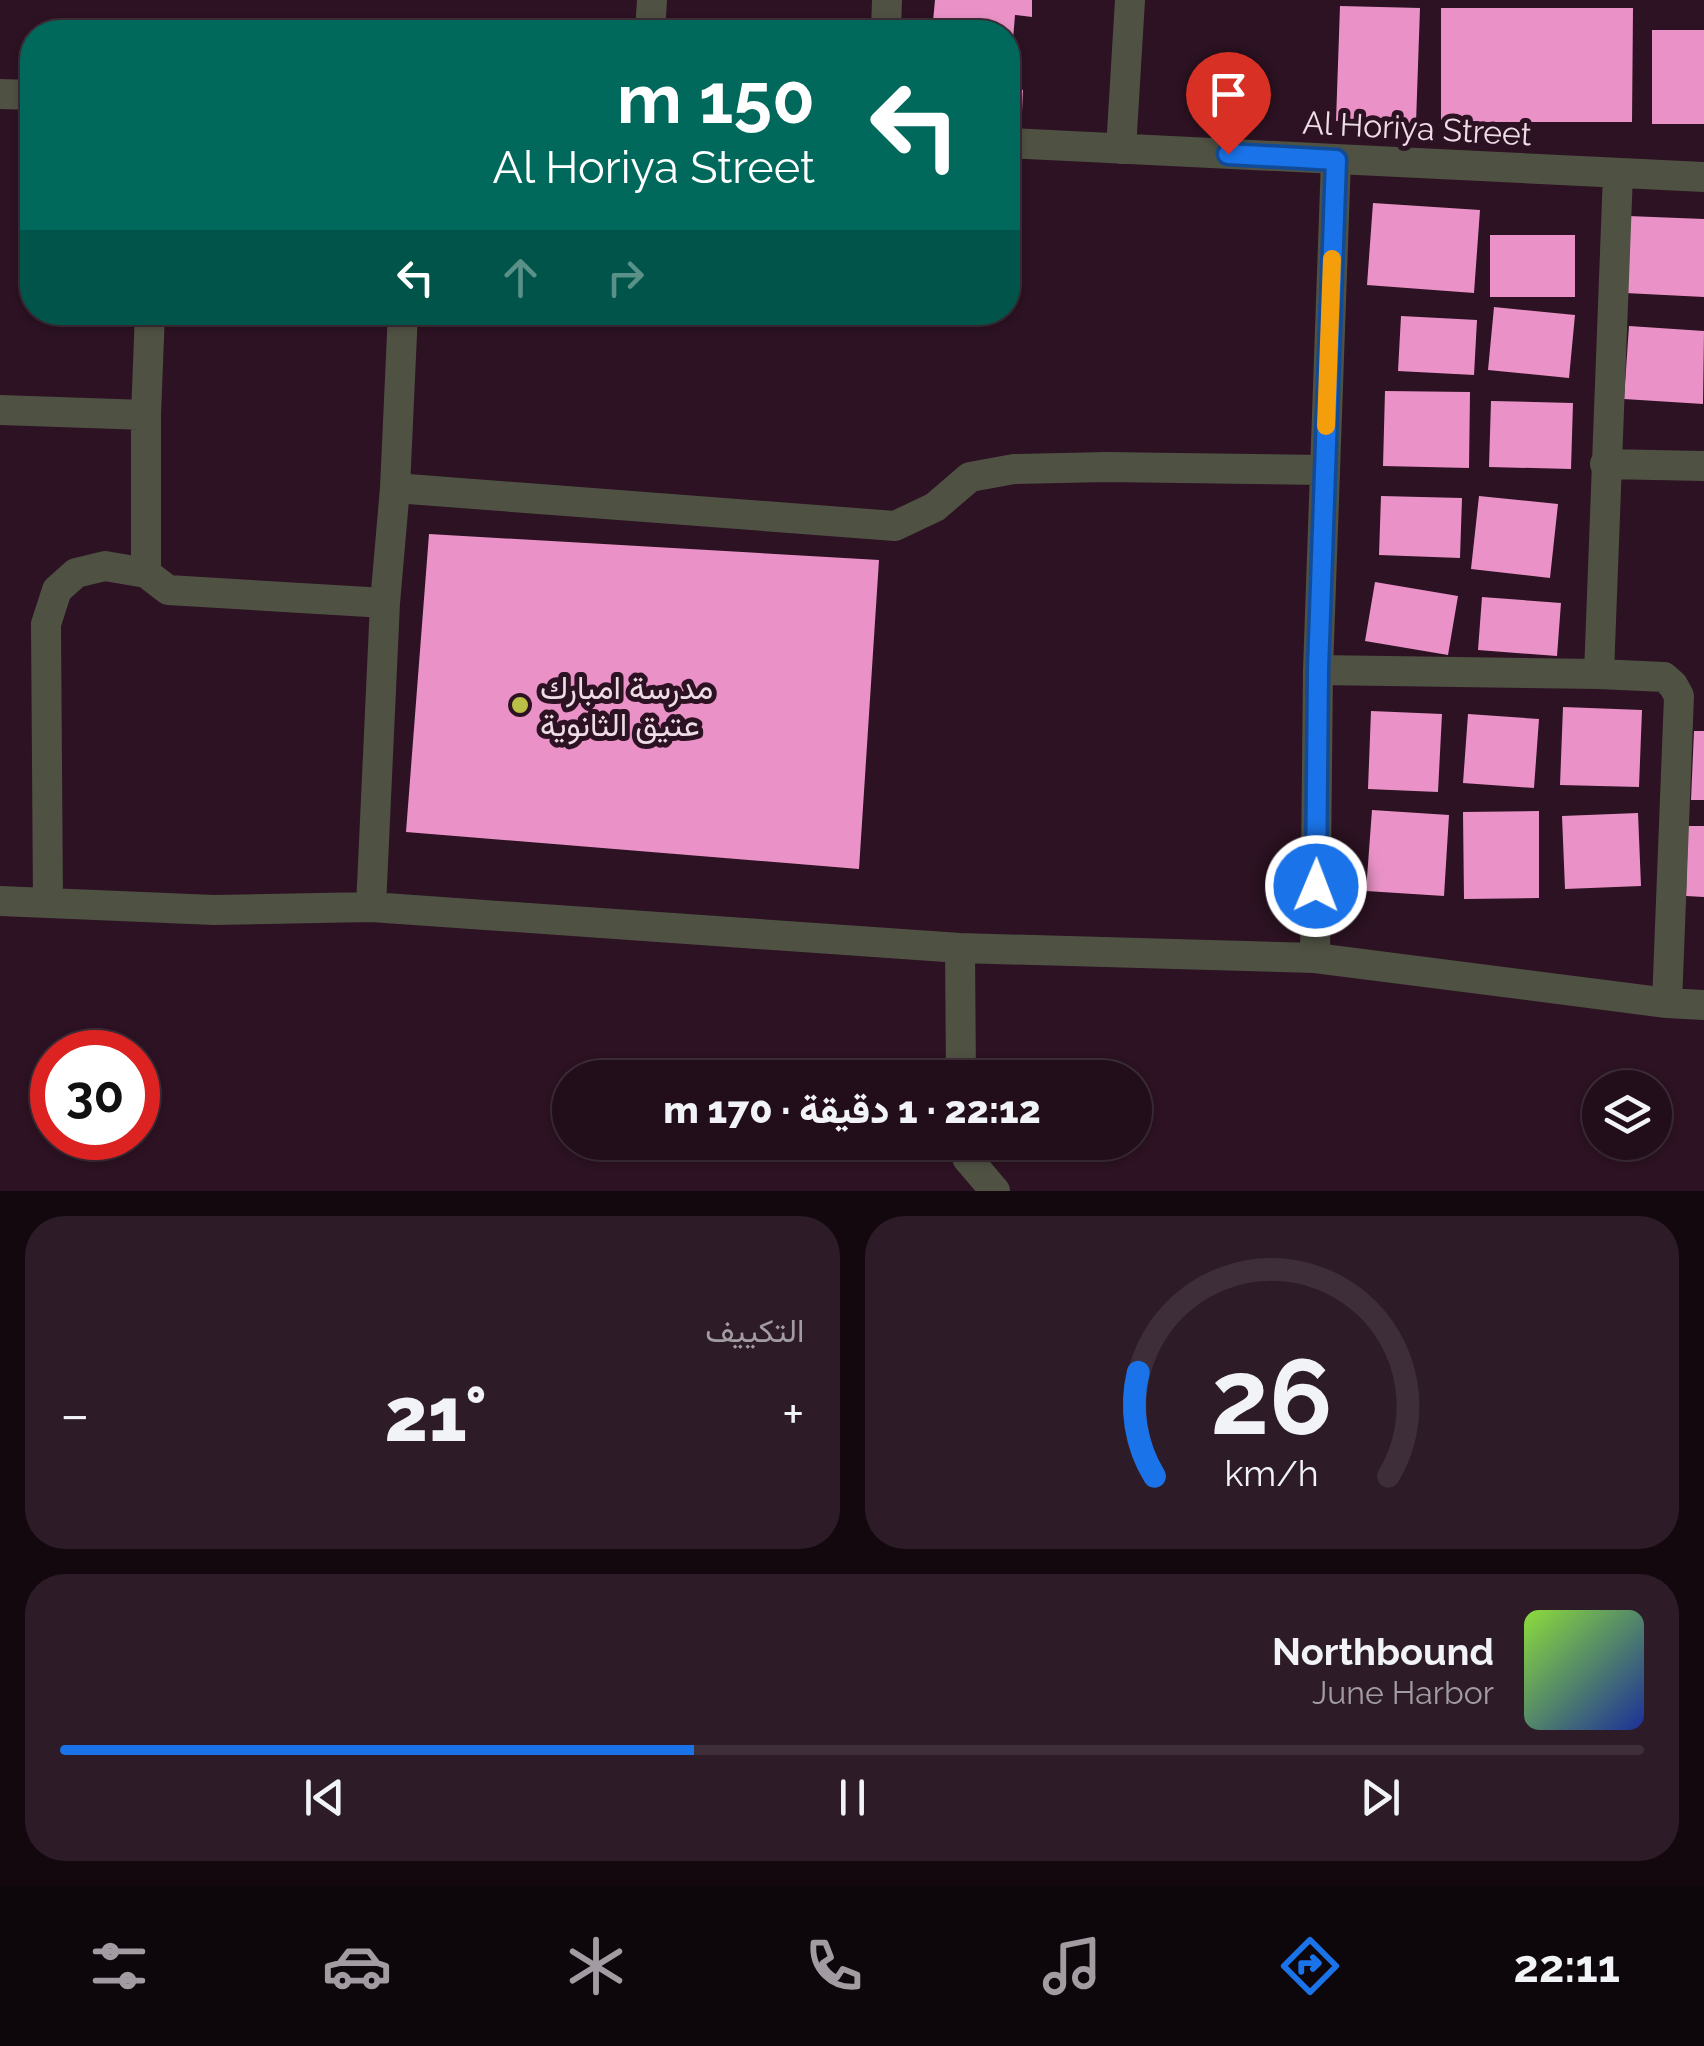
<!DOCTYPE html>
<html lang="ar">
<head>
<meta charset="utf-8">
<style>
	:root { --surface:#210e1a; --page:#2d1c27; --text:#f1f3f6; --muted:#a29ca2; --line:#3e2e39; --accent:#1a73e8 }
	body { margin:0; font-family:Raleway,Vazirmatn,sans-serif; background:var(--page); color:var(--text); direction:rtl; height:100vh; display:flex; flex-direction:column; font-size:38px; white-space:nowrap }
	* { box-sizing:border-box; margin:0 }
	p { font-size:32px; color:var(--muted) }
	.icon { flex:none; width:55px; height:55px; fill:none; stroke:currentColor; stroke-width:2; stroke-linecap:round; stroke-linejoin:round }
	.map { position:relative; height:1191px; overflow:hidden; direction:ltr }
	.details { display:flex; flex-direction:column; gap:25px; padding:25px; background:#12080e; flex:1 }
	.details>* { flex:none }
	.banner { position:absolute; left:20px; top:20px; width:1000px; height:305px; border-radius:40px; box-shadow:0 2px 8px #0004,0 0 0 2px var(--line); direction:rtl; background:#00695c; color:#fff; overflow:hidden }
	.controls { position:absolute; left:1582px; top:1070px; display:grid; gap:20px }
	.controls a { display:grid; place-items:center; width:90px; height:90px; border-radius:50%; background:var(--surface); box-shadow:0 2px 8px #0004,0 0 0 2px var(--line); font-size:50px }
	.speed { position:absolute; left:30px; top:1030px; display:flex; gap:20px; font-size:50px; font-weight:700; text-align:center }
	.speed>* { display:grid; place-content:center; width:130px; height:130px; border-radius:50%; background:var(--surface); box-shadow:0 2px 8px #0004,0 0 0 2px var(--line); line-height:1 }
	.speed .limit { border:15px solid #d22; background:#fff; color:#111 }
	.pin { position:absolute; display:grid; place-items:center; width:85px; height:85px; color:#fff; margin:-102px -42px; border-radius:50% 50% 50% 0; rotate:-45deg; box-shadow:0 0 10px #0007 }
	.pin .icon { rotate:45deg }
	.me { position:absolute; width:110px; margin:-55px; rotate:1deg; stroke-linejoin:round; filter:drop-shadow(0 0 8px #0008) }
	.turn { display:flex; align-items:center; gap:35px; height:210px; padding:0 40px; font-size:45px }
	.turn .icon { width:130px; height:130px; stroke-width:2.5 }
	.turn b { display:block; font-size:70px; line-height:85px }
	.lanes { display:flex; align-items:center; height:95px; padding:0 40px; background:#0003; justify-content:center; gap:50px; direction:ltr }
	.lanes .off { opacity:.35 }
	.big { font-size:75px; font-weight:800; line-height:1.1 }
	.details .card { flex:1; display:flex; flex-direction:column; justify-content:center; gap:15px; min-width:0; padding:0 35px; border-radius:40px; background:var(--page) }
	.details .dial { align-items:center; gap:0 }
	.dial svg { height:260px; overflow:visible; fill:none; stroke:var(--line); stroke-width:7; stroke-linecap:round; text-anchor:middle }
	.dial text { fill:var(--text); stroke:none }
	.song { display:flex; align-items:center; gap:30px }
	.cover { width:120px; height:120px; border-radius:15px; background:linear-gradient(135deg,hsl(90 70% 55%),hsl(230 70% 35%)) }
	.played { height:10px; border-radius:5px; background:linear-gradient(90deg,var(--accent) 40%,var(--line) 40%) }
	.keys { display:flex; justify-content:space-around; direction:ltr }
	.heat { display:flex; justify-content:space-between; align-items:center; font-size:55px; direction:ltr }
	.details .tiles { flex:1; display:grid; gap:25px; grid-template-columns:1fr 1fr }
	.card:last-child { grid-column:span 2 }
	.trip { position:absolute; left:552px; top:1060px; width:600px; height:100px; border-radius:50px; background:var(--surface); box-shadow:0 2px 8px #0004,0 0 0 2px var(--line); font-weight:800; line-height:100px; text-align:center; direction:rtl }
	.tabs { display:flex; height:160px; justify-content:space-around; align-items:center; background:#0d060a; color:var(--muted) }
	.tabs .icon { width:70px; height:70px }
	.tabs .on { color:var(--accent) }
	.tabs b { font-size:45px; color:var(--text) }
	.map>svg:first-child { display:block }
	.building { fill:#ea92c7 }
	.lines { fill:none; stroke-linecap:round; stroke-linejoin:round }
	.minor { stroke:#4f5143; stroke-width:30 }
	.route-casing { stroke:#114b97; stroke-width:25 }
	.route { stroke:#1a73e8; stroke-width:18 }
	.slow { stroke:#f59e0b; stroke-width:18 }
	.poi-dot { fill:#bac045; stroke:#2c1222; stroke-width:4 }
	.labels { text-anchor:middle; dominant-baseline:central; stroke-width:10; stroke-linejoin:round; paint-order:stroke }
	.street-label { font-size:32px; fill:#eedce6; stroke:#2c1222 }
	.poi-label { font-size:32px; fill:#eedce6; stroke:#2c1222; text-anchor:start }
</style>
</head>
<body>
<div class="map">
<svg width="1704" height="1191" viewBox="0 0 1704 1191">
	<rect width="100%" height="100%" fill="#2c1222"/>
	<path class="building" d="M935 0H1032V17L1015 15 1012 52 1018 59V71H1008V32H932Z
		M1340 6 1420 8 1416 123 1336 121Z
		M1441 8H1633L1632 122H1441Z
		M1652 30H1704V124H1652Z
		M1008 84 1023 90 1022 112H1008Z
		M1373 203 1480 210 1474 293 1367 285Z
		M1628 216 1704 219V297L1625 293Z
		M1490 235H1575V297H1490Z
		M1494 307 1575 315 1569 378 1488 370Z
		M1401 316 1477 320 1474 375 1398 371Z
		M1629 326 1704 331 1703 404 1624 399Z
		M1385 391 1470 392 1469 468 1383 466Z
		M1491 401 1573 403 1571 469 1489 467Z
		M1381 496 1462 498 1460 558 1379 555Z
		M1479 496 1558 504 1550 578 1471 569Z
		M429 534 879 560 859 869 406 832Z
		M1375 582 1458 596 1448 655 1365 641Z
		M1482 597 1561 603 1557 656 1478 650Z
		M1563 707 1642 710 1639 787 1560 785Z
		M1371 711 1442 714 1438 792 1368 789Z
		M1468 714 1539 719 1534 788 1463 783Z
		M1694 731H1704V800H1691Z
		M1372 810 1449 815 1444 896 1366 891Z
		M1539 811V898L1464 899 1463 812Z
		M1638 813 1641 886 1565 889 1562 816Z
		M1688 826H1704V897L1686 896Z"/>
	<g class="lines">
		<path class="minor" d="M650 32 652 0
			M886 32 887 0
			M0 94 32 95
			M1008 143 1704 177
			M1121 149 1130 0
			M0 410 146 415
			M1605 464 1704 466
			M395 488 895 526 935 507 970 477 1014 469 1106 467 1325 470
			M146 573V415L150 312
			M1318 670 1336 159
			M1599 674 1664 677 1673 685 1679 696 1667 1003
			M0 901 214 910 371 907 960 948 1315 958 1667 1003 1704 1005
			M48 903 46 624 57 590 76 573 105 566 146 573 168 590 385 603
			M371 907 385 603 395 488 403 312
			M960 948 961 1078
			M1315 958 1318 670 1599 674 1618 173
			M965 1142 967 1158 995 1191"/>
	</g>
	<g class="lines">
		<g class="route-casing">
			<path id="route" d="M1228 154 1336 160 1318 670 1316 886"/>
		</g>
		<use href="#route" class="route"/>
		<path class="slow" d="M1326 426 1332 259"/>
	</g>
	<circle class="poi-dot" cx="520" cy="705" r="10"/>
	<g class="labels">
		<g class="street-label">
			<text transform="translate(1417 128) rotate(3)">Al Horiya Street</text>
		</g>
		<g class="poi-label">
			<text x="540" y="687">مدرسة امبارك<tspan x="540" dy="37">عتيق الثانوية</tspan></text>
		</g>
	</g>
</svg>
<div class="controls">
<a><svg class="icon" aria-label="layers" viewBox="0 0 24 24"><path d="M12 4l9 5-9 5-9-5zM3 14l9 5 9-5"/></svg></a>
</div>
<div class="speed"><div class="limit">30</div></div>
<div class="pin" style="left:1228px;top:154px;background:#d93025"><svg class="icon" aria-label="arrive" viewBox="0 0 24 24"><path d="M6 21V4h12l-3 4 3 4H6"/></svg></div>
<svg class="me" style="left:1316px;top:886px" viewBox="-20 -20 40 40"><circle r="17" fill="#1a73e8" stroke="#fff" stroke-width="3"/><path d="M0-11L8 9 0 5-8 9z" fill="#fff"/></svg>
<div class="trip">22:12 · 1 دقيقة · 170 m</div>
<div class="banner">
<div class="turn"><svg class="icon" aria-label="left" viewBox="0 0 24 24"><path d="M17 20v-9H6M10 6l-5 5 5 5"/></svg><div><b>150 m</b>Al Horiya Street</div></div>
<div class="lanes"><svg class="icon" aria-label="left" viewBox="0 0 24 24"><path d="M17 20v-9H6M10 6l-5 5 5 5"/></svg><svg class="icon off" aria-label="ahead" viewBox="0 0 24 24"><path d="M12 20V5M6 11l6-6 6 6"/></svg><svg class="icon off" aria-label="right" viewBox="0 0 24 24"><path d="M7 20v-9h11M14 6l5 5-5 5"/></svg></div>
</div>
</div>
<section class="details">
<div class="tiles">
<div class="card dial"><svg viewBox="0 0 100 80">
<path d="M14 69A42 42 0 1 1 86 69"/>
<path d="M14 69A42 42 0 0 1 9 37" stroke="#1a73e8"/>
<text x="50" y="56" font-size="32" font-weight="700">26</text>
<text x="50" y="72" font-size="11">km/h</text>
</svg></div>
<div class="card"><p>التكييف</p>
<div class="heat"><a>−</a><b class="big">21°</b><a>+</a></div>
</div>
<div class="card">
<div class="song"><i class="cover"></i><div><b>Northbound</b><p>June Harbor</p></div></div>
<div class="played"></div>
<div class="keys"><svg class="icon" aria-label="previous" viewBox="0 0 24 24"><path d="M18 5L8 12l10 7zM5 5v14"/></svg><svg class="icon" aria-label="pause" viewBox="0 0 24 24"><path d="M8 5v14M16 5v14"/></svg><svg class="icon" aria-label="next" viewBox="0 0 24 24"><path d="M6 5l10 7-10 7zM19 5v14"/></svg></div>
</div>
</div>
</section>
<nav class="tabs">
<b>22:11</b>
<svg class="icon on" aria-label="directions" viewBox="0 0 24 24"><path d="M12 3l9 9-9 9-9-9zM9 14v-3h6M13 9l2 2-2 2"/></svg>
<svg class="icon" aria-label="music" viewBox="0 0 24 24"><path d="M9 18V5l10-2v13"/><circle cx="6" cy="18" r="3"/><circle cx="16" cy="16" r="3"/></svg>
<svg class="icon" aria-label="phone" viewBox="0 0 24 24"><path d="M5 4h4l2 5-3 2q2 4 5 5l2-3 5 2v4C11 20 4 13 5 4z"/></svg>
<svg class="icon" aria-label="climate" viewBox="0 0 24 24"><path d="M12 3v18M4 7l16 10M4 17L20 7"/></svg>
<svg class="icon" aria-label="car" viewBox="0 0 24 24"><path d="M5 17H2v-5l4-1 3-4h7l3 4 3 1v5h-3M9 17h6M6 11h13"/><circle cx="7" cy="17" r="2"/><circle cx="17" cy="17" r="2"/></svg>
<svg class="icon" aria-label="filters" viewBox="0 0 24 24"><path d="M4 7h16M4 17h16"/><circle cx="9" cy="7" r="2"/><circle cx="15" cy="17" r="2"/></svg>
</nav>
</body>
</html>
